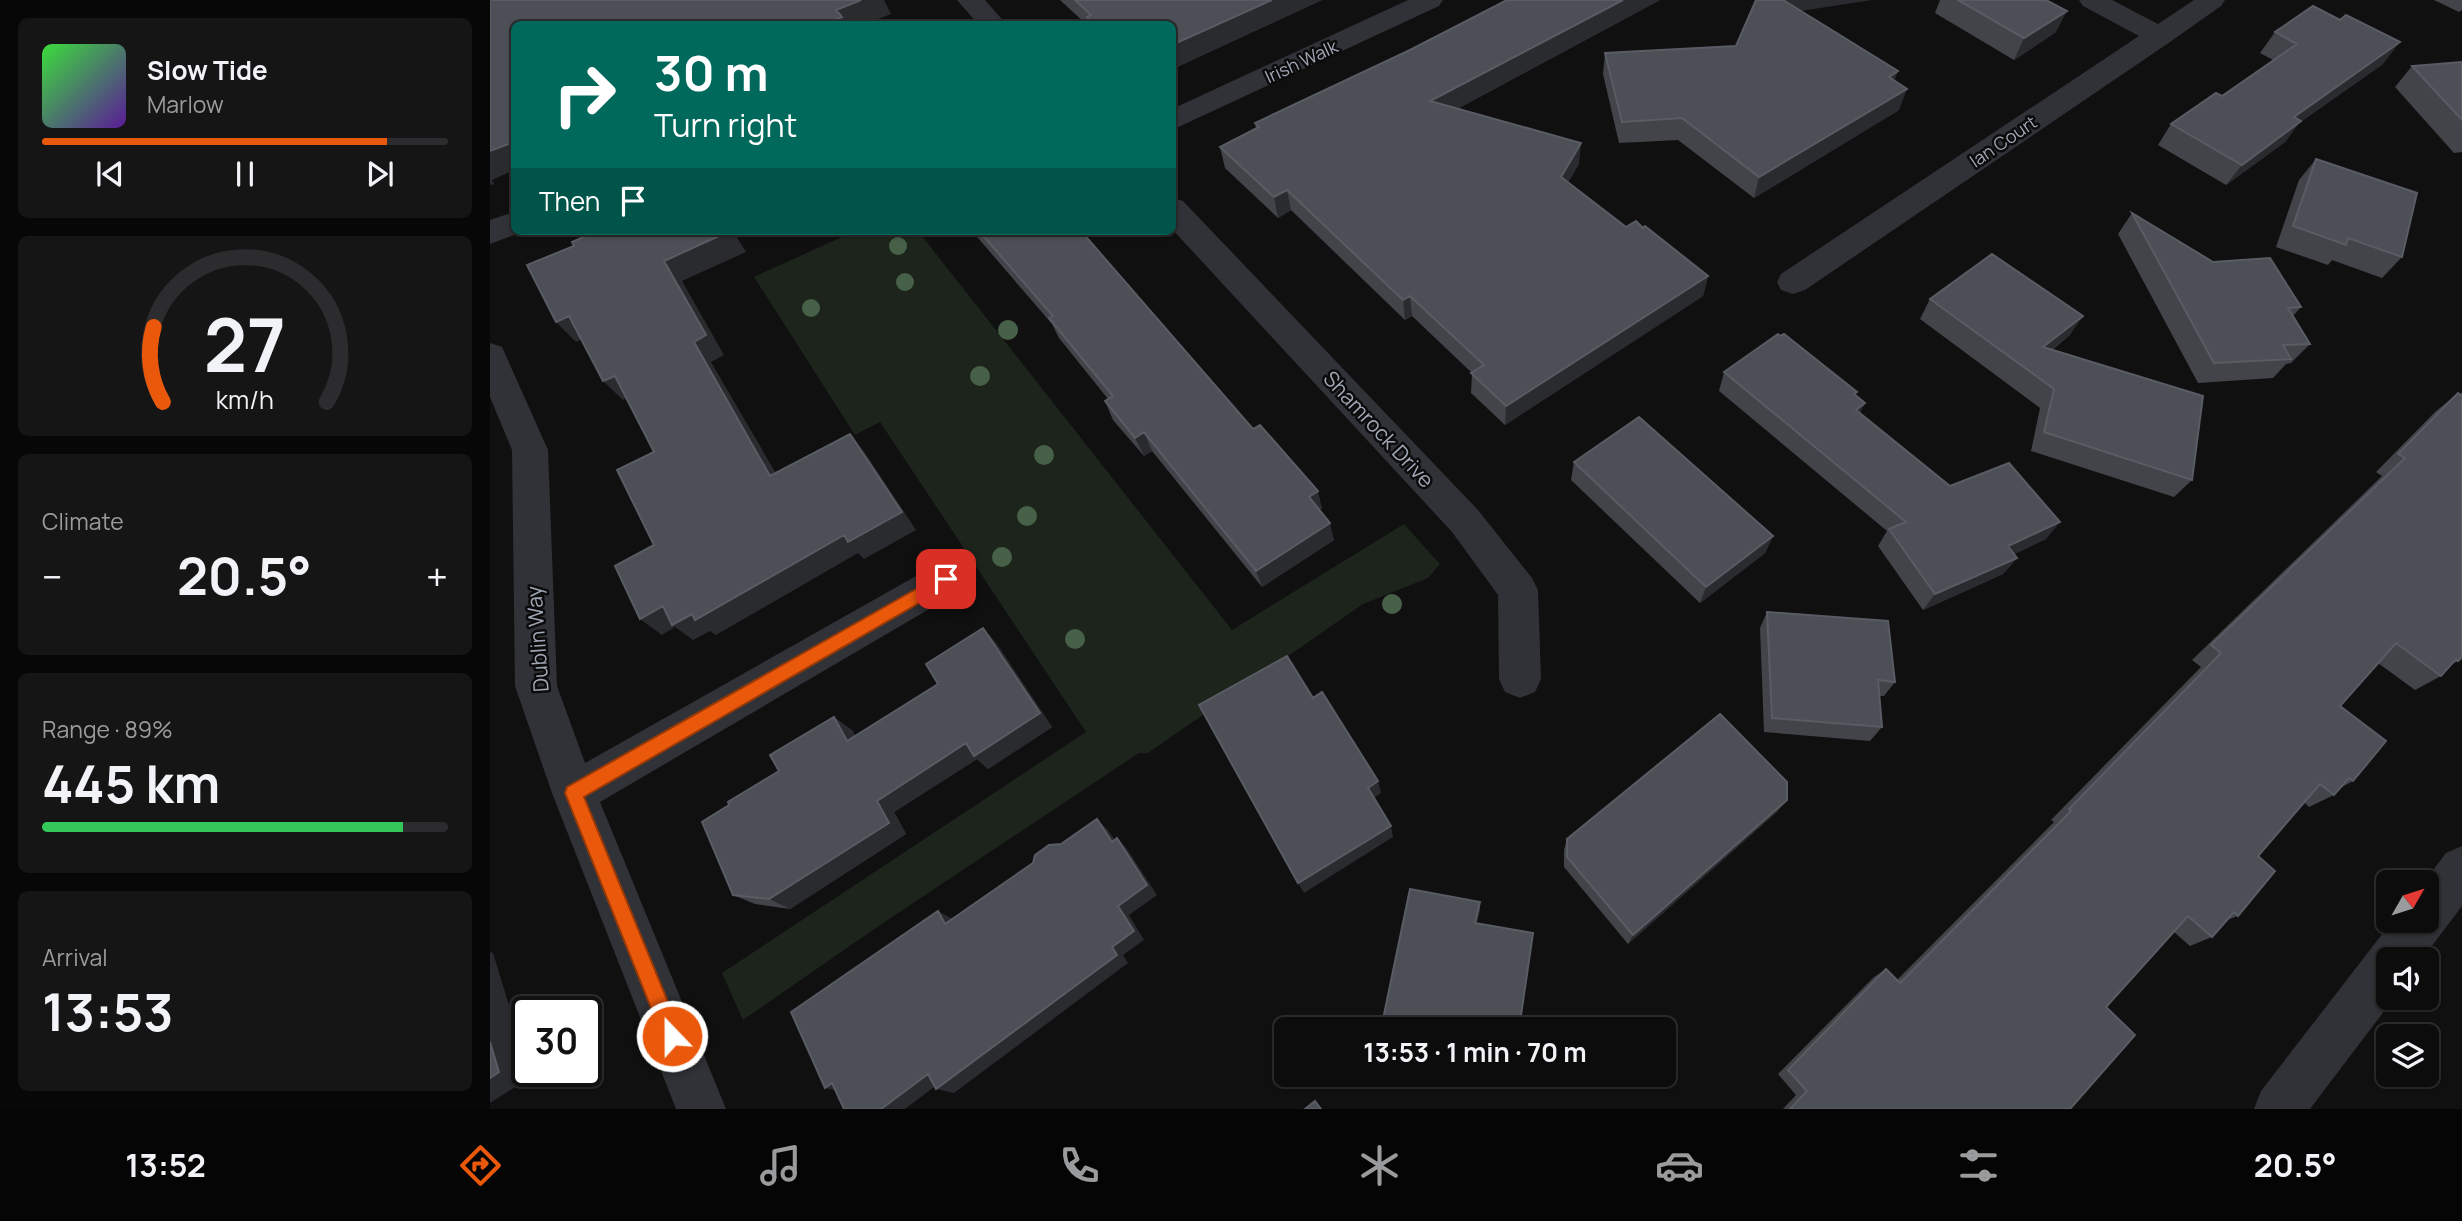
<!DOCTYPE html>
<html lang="en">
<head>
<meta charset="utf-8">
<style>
	:root { --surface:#0c0c0d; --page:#151516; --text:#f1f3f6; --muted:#9a9b9d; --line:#2c2c2e; --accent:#ea580c }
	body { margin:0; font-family:Manrope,sans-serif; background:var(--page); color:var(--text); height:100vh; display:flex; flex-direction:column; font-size:26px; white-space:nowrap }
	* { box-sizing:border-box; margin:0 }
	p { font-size:23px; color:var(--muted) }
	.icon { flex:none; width:38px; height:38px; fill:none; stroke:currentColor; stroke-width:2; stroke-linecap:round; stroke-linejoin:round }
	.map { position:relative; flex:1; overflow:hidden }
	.drawer { display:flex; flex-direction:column; gap:18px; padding:18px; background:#070707; width:490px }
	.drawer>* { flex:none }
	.guide { position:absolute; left:21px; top:21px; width:665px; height:214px; border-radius:10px; box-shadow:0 2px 5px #0004,0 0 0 2px var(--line); background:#00695c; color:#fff; overflow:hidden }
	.needle { width:46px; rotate:51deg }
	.buttons { position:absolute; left:1886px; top:870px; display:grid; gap:14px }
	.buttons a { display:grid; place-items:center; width:63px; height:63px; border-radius:10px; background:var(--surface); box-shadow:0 2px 5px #0004,0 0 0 2px var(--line); font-size:35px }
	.speed { position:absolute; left:21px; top:996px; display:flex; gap:14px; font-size:35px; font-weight:700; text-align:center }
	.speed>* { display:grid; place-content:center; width:91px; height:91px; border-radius:50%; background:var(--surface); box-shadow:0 2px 5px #0004,0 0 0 2px var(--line); line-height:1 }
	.speed .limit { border:4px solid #111; border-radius:10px; background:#fff; color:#111 }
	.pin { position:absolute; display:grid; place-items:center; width:60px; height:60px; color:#fff; margin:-30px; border-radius:14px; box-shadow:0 4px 10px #0006 }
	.me { position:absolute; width:77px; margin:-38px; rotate:338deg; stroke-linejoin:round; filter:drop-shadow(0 0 5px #0008) }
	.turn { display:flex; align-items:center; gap:24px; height:147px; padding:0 28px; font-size:32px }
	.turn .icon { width:91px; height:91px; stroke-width:2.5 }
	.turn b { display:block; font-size:49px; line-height:60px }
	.then { display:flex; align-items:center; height:66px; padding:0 28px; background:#0003; gap:14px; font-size:26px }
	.big { font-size:52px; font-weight:700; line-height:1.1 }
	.drawer .card { flex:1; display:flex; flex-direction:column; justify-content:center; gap:10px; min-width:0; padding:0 24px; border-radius:10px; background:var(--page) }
	.drawer .dial { align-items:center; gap:0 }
	.dial svg { height:182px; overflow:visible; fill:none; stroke:var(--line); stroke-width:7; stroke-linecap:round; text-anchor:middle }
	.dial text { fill:var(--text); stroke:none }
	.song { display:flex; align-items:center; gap:21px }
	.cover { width:84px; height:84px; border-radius:10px; background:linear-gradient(135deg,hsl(120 70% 55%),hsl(270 70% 35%)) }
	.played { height:7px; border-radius:4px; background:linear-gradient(90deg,var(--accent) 85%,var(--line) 85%) }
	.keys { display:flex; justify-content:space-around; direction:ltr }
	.heat { display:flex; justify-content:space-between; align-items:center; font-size:38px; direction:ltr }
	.charge { height:10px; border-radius:5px; background:linear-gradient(90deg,#34c759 89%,var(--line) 0) }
	.trip { position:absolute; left:784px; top:1017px; width:402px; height:70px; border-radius:10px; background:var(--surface); box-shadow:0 2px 5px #0004,0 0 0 2px var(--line); font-weight:700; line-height:70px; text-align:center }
	.tabs { display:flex; height:112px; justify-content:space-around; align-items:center; background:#050505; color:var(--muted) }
	.tabs .icon { width:49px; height:49px }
	.tabs .active { color:var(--accent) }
	.tabs b { font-size:32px; color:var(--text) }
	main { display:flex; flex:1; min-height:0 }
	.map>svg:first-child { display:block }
	.green { fill:#1c241c }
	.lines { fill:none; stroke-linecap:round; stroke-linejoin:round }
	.minor { fill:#303237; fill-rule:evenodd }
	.tree { fill:#476048 }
	.wall { fill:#42444a }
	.shaded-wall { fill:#2a2b2e }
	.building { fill:#4c4f55; stroke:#595c64; stroke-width:2 }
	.route { fill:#ea580c; stroke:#983908; stroke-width:2 }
	.labels { text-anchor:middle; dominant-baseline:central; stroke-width:5; stroke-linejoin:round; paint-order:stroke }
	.far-street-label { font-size:18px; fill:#9fa6b4; stroke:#0b0b0c }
	.street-label { font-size:21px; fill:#9fa6b4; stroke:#0b0b0c }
</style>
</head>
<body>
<main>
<section class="drawer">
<div class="card">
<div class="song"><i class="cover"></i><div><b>Slow Tide</b><p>Marlow</p></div></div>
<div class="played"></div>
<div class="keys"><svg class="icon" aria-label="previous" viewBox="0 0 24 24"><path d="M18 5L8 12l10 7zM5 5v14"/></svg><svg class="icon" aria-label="pause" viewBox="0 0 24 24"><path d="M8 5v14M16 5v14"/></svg><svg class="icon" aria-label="next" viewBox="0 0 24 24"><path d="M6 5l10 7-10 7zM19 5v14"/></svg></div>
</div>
<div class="card dial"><svg viewBox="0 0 100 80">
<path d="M14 69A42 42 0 1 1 86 69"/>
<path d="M14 69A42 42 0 0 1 10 36" stroke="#ea580c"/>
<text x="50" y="56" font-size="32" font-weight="700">27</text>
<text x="50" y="72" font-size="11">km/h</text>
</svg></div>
<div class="card"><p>Climate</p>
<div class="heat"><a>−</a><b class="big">20.5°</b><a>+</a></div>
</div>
<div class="card"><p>Range · 89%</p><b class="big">445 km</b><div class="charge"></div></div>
<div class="card"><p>Arrival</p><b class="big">13:53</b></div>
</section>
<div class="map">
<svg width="1972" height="1109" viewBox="0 0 1972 1109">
	<rect width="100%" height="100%" fill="#101011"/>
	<path class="green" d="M365 231H428L742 630 914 524 950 564 938 578 873 604 658 753H649L393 923 253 1020 232 973 596 732 390 422 365 435 264 277Z"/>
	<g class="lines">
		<path class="minor" d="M467 0H495L516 24H488Z
			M918 0H953L949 6 682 130V109Z
			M1589 0H1622L1668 24 1704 0H1735L1731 6 1680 42 1315 290 1303 294 1291 290 1287 282 1291 274 1649 36 1593 6Z
			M682 198 693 201 988 510 1042 578 1048 590 1051 679 1045 692 1030 698 1015 692 1009 679 1008 595 962 532 682 229Z
			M24 212V231H35L0 244V220Z
			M0 343 12 347 58 450 67 686 95 763 442 567 456 562 470 567 476 579 470 591 110 802 236 1109H186L62 793 25 686 22 450 0 397Z
			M1972 846V906L1932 959H1899V998H1904L1820 1109H1764L1771 1091 1903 920H1937V882H1934L1956 853Z"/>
	</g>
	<g class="tree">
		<circle cx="408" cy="246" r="9"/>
		<circle cx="415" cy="282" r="9"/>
		<circle cx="321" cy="308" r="9"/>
		<circle cx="518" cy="330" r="10"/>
		<circle cx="490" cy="376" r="10"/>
		<circle cx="554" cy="455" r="10"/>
		<circle cx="537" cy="516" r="10"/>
		<circle cx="512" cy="557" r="10"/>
		<circle cx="902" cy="604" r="10"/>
		<circle cx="585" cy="639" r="10"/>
	</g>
	<path class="wall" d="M570 0H832L687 67 684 64H682V24H596Z
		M1170 0 967 109 1089 164 1078 182 1136 227 1218 276 1213 296 1015 425 981 393 982 373 922 316 915 320 801 210 788 218 735 168 730 147 766 129 765 123Z
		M1450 0H1556L1566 32 1524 60 1445 13Z
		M1944 0H1972V10L1969 12Z
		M1311 11 1404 80 1409 110 1264 198 1188 140 1129 143 1113 74 1115 53 1246 46Z
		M1785 32 1893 64 1809 123 1795 142 1736 185 1668 145 1681 124 1732 96 1783 60 1770 53Z
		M1972 62V152L1964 153 1905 87 1922 66Z
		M1826 159 1912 257 1892 278 1842 260 1838 265 1786 247 1809 180Z
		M1642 213 1723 262 1811 307 1803 316 1820 344 1801 363 1796 364 1783 378 1708 383 1628 234Z
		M482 231H592L641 290 832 508 830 510 844 540 772 587 662 451 654 456 623 420 615 401 618 399 569 338 562 324Z
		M1440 299 1580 335 1562 350 1702 480 1684 497 1541 451 1550 408 1430 319Z
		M1234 372 1366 395 1370 413 1460 486 1556 539 1524 554 1527 558 1513 574 1433 610 1388 546 1397 531 1229 391Z
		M1972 392V657L1968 661 1960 665 1951 676 1925 690 1888 663 1850 706 1863 781 1850 788 1844 795 1819 807 1814 802 1768 856 1748 916 1737 920 1722 937 1700 946 1684 932 1616 1007 1580 1109H1293L1306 1095 1288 1074 1384 977 1396 969 1407 980 1564 822 1561 820 1711 667 1702 660 1892 476 1886 472 1945 412 1968 393 1970 395Z
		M1084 462 1283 536 1275 553 1210 603 1081 480Z
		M1277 612 1405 682 1394 696H1389L1392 727 1380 741 1274 732 1270 628Z
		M493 628 506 643 562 727 498 769 487 759 404 812 416 834 300 909 265 904 243 895 362 730 365 736 448 684Z
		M1288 811 1138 944 1074 867V850L1077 839Z"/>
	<path class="shaded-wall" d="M371 0H394L401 14 375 24H334L346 10Z
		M782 0H832L687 67 682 45Z
		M1133 0H1170L941 123 940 101Z
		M1283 0H1382L1279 16Z
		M1577 11 1566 32 1524 60 1534 38Z
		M1910 42 1893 64 1809 123 1795 142 1736 185 1752 165 1804 117Z
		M1408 71 1400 93 1399 77Z
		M1417 89 1409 110 1264 198 1269 177Z
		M24 142V170L2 180 4 184 0 185V151Z
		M1091 143 1089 164 1069 198 1071 177Z
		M797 190 801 210 788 218 784 197Z
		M240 231H243L256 252 192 281 234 355 221 362 298 494 280 476 204 342 174 261Z
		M1218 276 1213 296 1015 425 1016 406Z
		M920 296 922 316 915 320 913 300Z
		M79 316 99 336 86 342 66 322Z
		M1593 316 1580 335 1540 366 1553 347Z
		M125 376 144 395 133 400 113 381Z
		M1375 403 1366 421V410Z
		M654 432 662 451 654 456 645 438Z
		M360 434 375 453 426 530 374 559 368 553 226 635 220 631 203 640 185 627 172 635 150 619Z
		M828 491 832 508 823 514 819 497Z
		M1570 522 1556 539 1504 563 1518 546Z
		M840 523 844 540 772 587 766 571Z
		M1283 536 1275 553 1210 603 1216 587Z
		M1527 558 1513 574 1433 610 1445 594Z
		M493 628 506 643 562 727 498 769 487 759 404 812 416 834 300 909 279 899 387 801Z
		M344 717 362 730 375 754 357 741Z
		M888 781 891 793 881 800 878 788Z
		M1297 800 1288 811 1138 944 1143 935Z
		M607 819 618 830 633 852 622 842Z
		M901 826 903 837 814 893 808 883Z
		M627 838 637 849 667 895 639 915 654 940 633 955 638 963 464 1093 446 1089 622 947 628 906Z
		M990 902V911L985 931V923Z
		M448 911 464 920 455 924Z
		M0 952 3 953 37 1064V1071H39L41 1077 0 1103Z
		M438 1074 456 1078 415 1109H391Z
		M342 1083 356 1092 335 1088Z"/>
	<path class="building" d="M0 0H371L346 10 352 17 334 24H24V142L0 151Z
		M585 0H782L682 45V24H604L597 17 601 15Z
		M1017 0H1133L940 101 1091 143 1071 177 1136 227 1146 221 1153 228 1155 226 1218 276 1016 406 981 373 994 365 920 296 913 300 797 190 784 197 730 147 769 127 765 123 920 50Z
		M1266 0H1293L1408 71 1399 77 1417 89 1269 177 1192 118 1132 122 1115 53 1246 46Z
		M1468 0H1556L1577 11 1534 38Z
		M1823 6 1850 20 1856 15 1910 42 1804 117 1811 121 1752 165 1681 124 1726 93 1732 96 1807 44 1785 32Z
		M1972 62V120L1922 66Z
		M1826 159 1927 193 1912 257 1858 238 1856 245 1803 226Z
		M1642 213 1723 262 1780 258 1811 307 1798 308 1820 344 1793 345 1801 359 1724 363Z
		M107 231H240L174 261 216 335 204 342 280 476 360 434 412 512 358 542 354 535 205 620 202 614 182 625 173 606 150 619 125 566 164 545 127 470 164 452 125 376 113 381 79 316 66 322 37 265 84 246 82 242Z
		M489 231H591L763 429 770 425 828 491 819 497 840 523 766 571 654 432 645 438 615 401 623 396 559 318 563 316Z
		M1502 254 1593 316 1553 347 1713 396 1702 480 1554 432 1564 389 1440 299Z
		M1288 334 1290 336 1294 334 1367 392 1364 394 1375 403 1366 410 1460 486 1519 463 1570 522 1518 546 1527 558 1445 594 1399 529 1416 522 1234 372Z
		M1968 393 1972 396V657L1968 661 1966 659 1951 676 1906 643 1850 706 1896 741 1863 781 1859 778 1844 795 1830 784 1768 856 1785 871 1748 916 1744 912 1722 937 1698 916 1616 1007 1645 1035 1580 1109H1300L1317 1091 1298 1070 1396 969 1410 983 1581 811 1579 809 1731 653 1721 645 1915 458 1908 454Z
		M1149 417 1283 536 1216 587 1084 462Z
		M1277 612 1398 621 1405 682 1388 680 1392 727 1282 718Z
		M493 628 550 713 484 756 476 743 387 801 399 823 279 899 243 895 212 822 239 805 238 802 289 771 280 755 344 717 357 741 448 684 436 664Z
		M797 656 823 698 832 692 888 781 878 788 901 826 808 883 709 705Z
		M1230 714 1297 782V800L1143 935 1077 857V839Z
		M607 819 622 842 627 838 657 885 628 906 644 931 622 947 627 955 446 1089 438 1074 391 1109H354L342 1083 335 1088 301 1012 448 911 455 924 543 863 545 855 559 845 571 844Z
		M920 889 990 902 985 923 1043 933 1029 1029H891Z
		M0 1042 9 1072 0 1078Z
		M825 1101 831 1109H815Z"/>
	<path class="route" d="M456 572 462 574 464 579 462 584 94 797 192 1036 189 1043 182 1046 175 1043 75 793 77 787Z"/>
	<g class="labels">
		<g class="far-street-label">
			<text transform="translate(811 61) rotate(-25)">Irish Walk</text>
			<text transform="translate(1513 141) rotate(-34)">Ian Court</text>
		</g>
		<g class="street-label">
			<text transform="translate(889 429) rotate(47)">Shamrock Drive</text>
			<text transform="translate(47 639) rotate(-94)">Dublin Way</text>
		</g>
	</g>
</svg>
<div class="buttons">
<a><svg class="needle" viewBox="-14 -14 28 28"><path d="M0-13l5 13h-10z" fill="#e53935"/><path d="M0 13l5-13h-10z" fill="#9a9b9d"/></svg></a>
<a><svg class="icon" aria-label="sound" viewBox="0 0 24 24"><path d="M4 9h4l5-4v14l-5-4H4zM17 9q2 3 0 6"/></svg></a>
<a><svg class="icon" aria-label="layers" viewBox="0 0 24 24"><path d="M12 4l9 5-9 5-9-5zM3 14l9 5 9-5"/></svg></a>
</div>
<div class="speed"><div class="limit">30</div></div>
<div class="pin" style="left:456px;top:579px;background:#d93025"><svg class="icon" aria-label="arrive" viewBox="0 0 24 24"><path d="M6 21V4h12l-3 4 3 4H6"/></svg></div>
<svg class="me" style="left:182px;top:1036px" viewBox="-20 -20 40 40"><circle r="17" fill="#ea580c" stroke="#fff" stroke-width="3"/><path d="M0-11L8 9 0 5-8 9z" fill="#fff"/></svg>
<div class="trip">13:53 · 1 min · 70 m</div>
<div class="guide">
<div class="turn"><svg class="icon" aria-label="right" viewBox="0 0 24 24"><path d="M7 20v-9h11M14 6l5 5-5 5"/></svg><div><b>30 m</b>Turn right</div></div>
<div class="then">Then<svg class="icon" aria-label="arrive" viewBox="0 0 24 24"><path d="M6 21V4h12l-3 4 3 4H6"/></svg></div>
</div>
</div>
</main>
<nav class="tabs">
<b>13:52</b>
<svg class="icon active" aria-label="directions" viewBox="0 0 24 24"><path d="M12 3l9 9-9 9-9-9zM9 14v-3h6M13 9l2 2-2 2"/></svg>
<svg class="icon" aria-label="music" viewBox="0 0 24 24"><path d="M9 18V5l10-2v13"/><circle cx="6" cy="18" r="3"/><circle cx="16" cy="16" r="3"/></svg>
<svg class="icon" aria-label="phone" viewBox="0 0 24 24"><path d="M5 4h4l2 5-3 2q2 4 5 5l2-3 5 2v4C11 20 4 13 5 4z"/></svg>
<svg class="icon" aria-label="climate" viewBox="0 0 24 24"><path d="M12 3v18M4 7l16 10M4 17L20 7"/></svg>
<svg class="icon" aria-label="car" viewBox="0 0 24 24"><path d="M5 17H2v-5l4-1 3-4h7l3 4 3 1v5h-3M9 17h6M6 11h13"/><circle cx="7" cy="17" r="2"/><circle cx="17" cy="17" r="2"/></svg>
<svg class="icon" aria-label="filters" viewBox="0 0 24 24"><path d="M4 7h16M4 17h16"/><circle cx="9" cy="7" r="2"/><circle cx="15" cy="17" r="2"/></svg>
<b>20.5°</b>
</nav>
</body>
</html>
